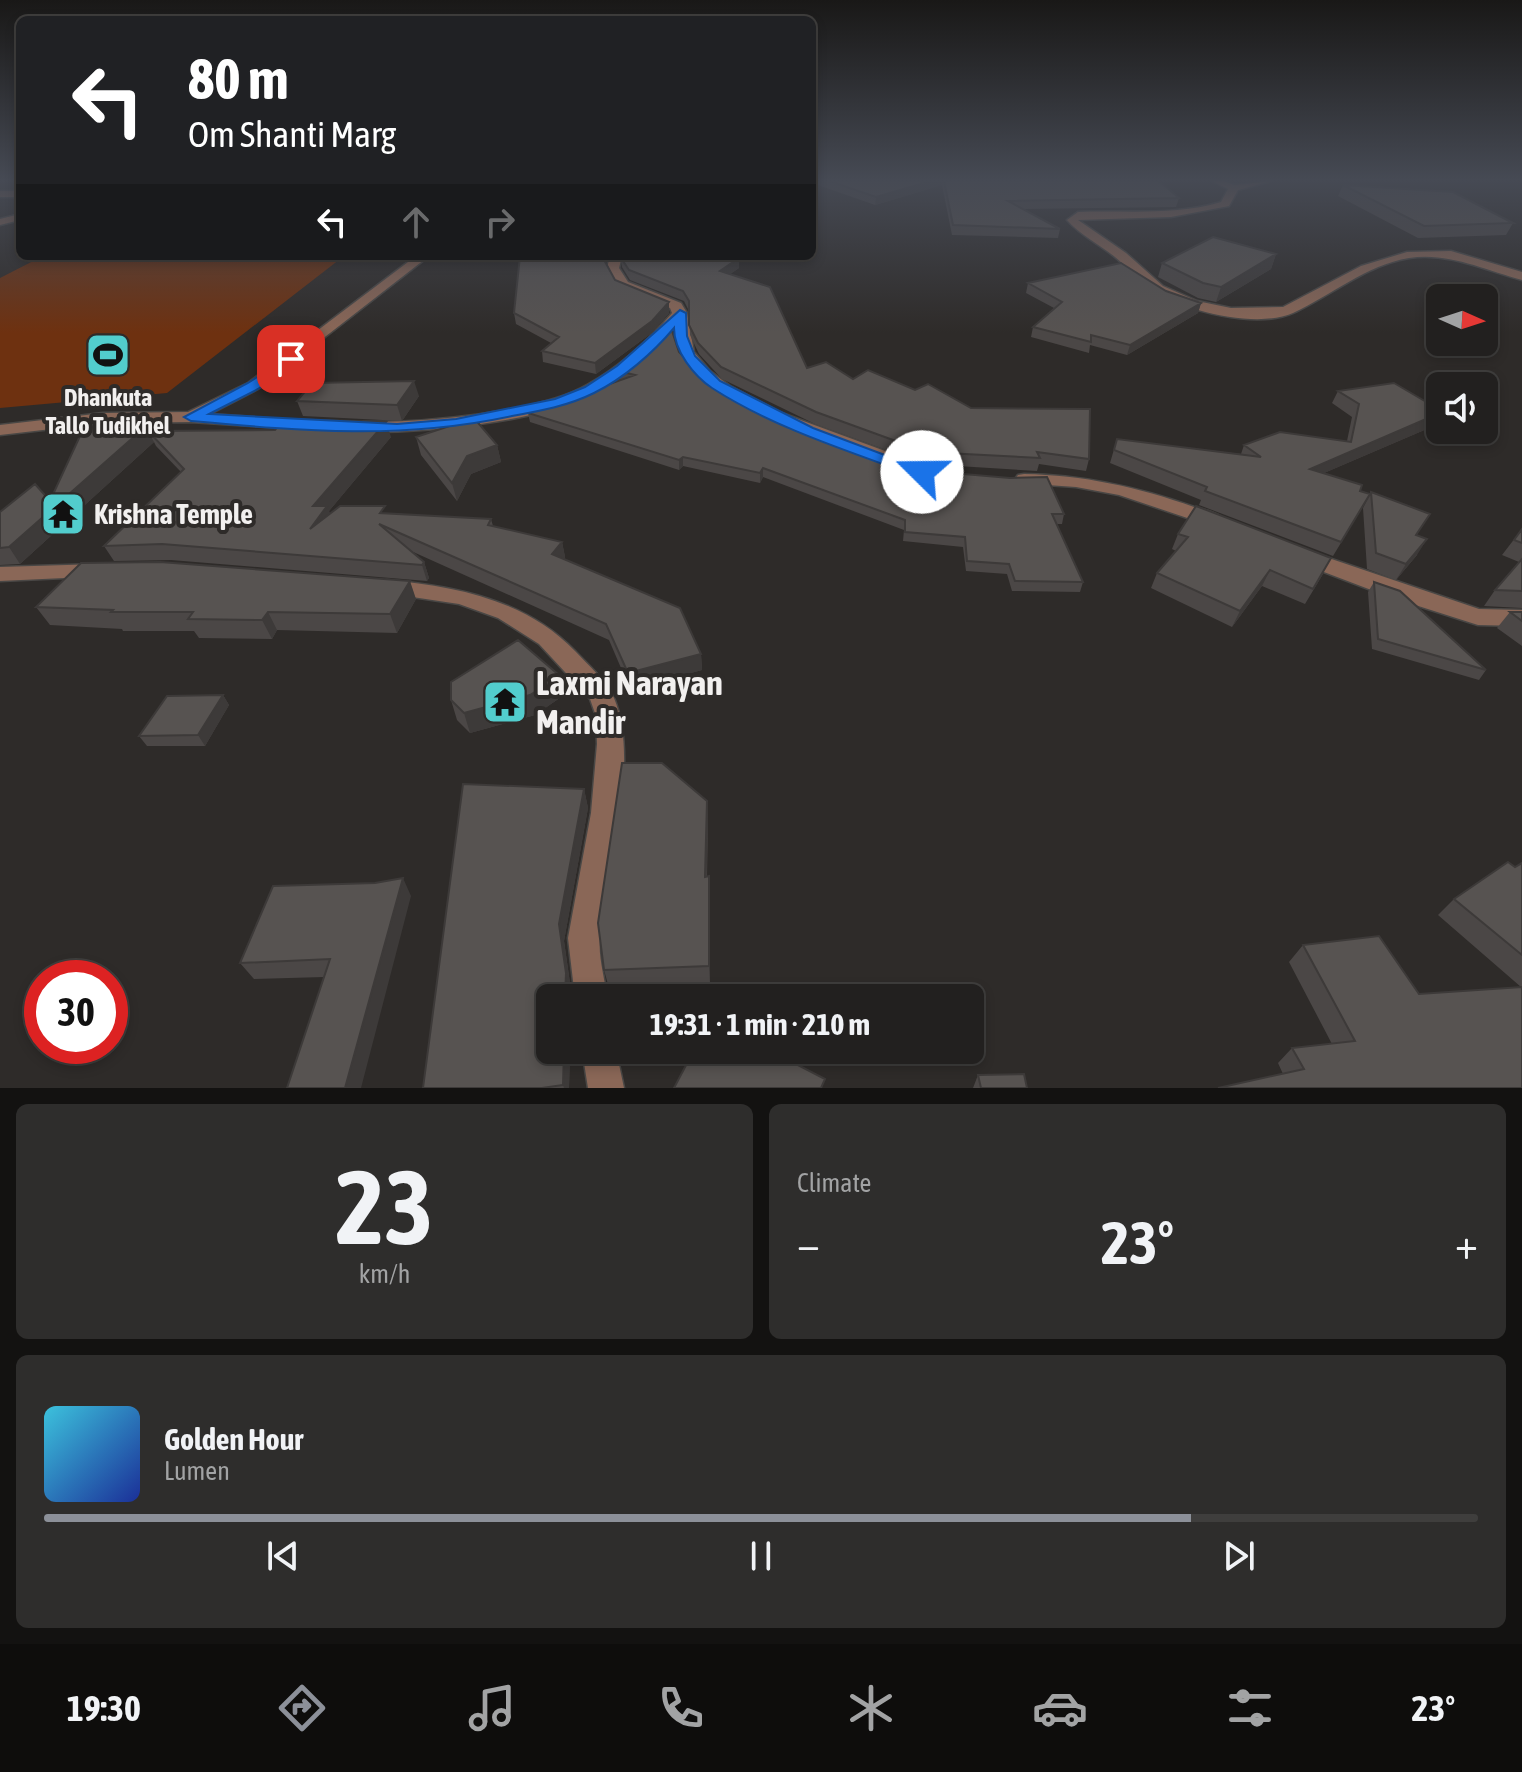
<!DOCTYPE html>
<html lang="en">
<head>
<meta charset="utf-8">
<style>
	:root { --surface:#22201f; --page:#2e2d2c; --text:#f1f3f6; --muted:#a2a3a4; --line:#3f3e3d; --accent:#8c9099 }
	body { margin:0; font-family:"Asap Condensed",sans-serif; background:var(--page); color:var(--text); height:100vh; display:flex; flex-direction:column; font-size:30px; white-space:nowrap }
	* { box-sizing:border-box; margin:0 }
	p { font-size:26px; color:var(--muted) }
	.icon { flex:none; width:44px; height:44px; fill:none; stroke:currentColor; stroke-width:2; stroke-linecap:round; stroke-linejoin:round }
	.map { position:relative; height:1088px; overflow:hidden }
	.side { display:flex; flex-direction:column; gap:16px; padding:16px; background:#131211; flex:1 }
	.side>* { flex:none }
	.hud { position:absolute; left:16px; top:16px; width:800px; height:244px; border-radius:12px; box-shadow:0 4px 12px #0003,0 0 0 2px var(--line); background:#202124; color:#fff; overflow:hidden }
	.needle { width:52px; rotate:93deg }
	.controls { position:absolute; left:1426px; top:284px; display:grid; gap:16px }
	.controls a { display:grid; place-items:center; width:72px; height:72px; border-radius:12px; background:var(--surface); box-shadow:0 4px 12px #0003,0 0 0 2px var(--line); font-size:40px }
	.speed { position:absolute; left:24px; top:960px; display:flex; gap:16px; font-size:40px; font-weight:700; text-align:center }
	.speed>* { display:grid; place-content:center; width:104px; height:104px; border-radius:50%; background:var(--surface); box-shadow:0 4px 12px #0003,0 0 0 2px var(--line); line-height:1 }
	.speed .limit { border:12px solid #d22; background:#fff; color:#111 }
	.pin { position:absolute; display:grid; place-items:center; width:68px; height:68px; color:#fff; margin:-34px; border-radius:16px; box-shadow:0 4px 12px #0006 }
	.me { position:absolute; width:88px; margin:-44px; rotate:292deg; stroke-linejoin:round; filter:drop-shadow(0 0 6px #0008) }
	.turn { display:flex; align-items:center; gap:28px; height:168px; padding:0 40px; font-size:36px }
	.turn .icon { width:104px; height:104px; stroke-width:2.5 }
	.turn b { display:block; font-size:56px; line-height:68px }
	.lanes { display:flex; align-items:center; height:76px; padding:0 40px; background:#0003; justify-content:center; gap:40px; direction:ltr }
	.lanes .off { opacity:.35 }
	.big { font-size:60px; font-weight:700; line-height:1.1 }
	.side .tile { flex:1; display:flex; flex-direction:column; justify-content:center; gap:12px; min-width:0; padding:0 28px; border-radius:12px; background:var(--page) }
	.side .dial { align-items:center; gap:0 }
	.dial b { font-size:104px; line-height:1 }
	.song { display:flex; align-items:center; gap:24px }
	.cover { width:96px; height:96px; border-radius:12px; background:linear-gradient(135deg,hsl(190 70% 55%),hsl(230 70% 35%)) }
	.played { height:8px; border-radius:4px; background:linear-gradient(90deg,var(--accent) 80%,var(--line) 80%) }
	.keys { display:flex; justify-content:space-around; direction:ltr }
	.heat { display:flex; justify-content:space-between; align-items:center; font-size:44px; direction:ltr }
	.side .tiles { flex:1; display:grid; gap:16px; grid-template-columns:1fr 1fr }
	.tile:last-child { grid-column:span 2 }
	.trip { position:absolute; left:536px; top:984px; width:448px; height:80px; border-radius:12px; background:var(--surface); box-shadow:0 4px 12px #0003,0 0 0 2px var(--line); font-weight:700; line-height:80px; text-align:center }
	.tabs { display:flex; height:128px; justify-content:space-around; align-items:center; background:#0e0d0c; color:var(--muted) }
	.tabs .icon { width:56px; height:56px }
	.tabs .selected { color:var(--accent) }
	.tabs b { font-size:36px; color:var(--text) }
	.map>svg:first-child { display:block }
	.green { fill:#6e3110 }
	.lines { fill:none; stroke-linecap:round; stroke-linejoin:round }
	.minor-casing { stroke:#494745; stroke-width:3 }
	.minor { fill:#8a6757; fill-rule:evenodd }
	.wall { fill:#4b4746 }
	.shaded-wall { fill:#3d3a39 }
	.building { fill:#575351; stroke:#3d3a39; stroke-width:2 }
	.route { fill:#1a73e8; stroke:#114b97; stroke-width:2 }
	.labels { text-anchor:middle; dominant-baseline:central; stroke-width:8; stroke-linejoin:round; paint-order:stroke }
	.far-poi-label { font-size:24px; font-weight:bold; fill:#f2f0ef; stroke:#2e2b29 }
	.poi-label { font-size:28px; font-weight:bold; fill:#f2f0ef; stroke:#2e2b29; text-anchor:start }
	.near-poi-label { font-size:34px; font-weight:bold; fill:#f2f0ef; stroke:#2e2b29; text-anchor:start }
</style>
</head>
<body>
<div class="map">
<svg width="1522" height="1088" viewBox="0 0 1522 1088">
	<rect width="100%" height="100%" fill="#2e2b29"/>
	<path class="green" d="M43 256H344L167 393 0 408V278Z"/>
	<g class="lines">
		<g class="minor-casing">
			<path id="minor" d="M1212 181H1224L1235 185 1272 181 1238 190 1229 206 1171 217 1078 220 1126 253 1163 286 1197 301 1231 308 1283 307 1361 266 1407 252 1451 251 1522 272V280C1484 270 1449 252 1409 258 1366 265 1332 295 1293 313 1257 329 1183 311 1151 290 1137 281 1128 267 1115 257 1099 244 1080 235 1067 220L1078 212C1126 210 1174 216 1221 202L1228 189Z
				M0 191H20V197H0Z
				M20 214V220L0 225V219Z
				M416 256H429L258 389 210 414 307 421 315 426 313 430 191 422 103 423 0 435V425L103 413 188 412 248 383Z
				M610 256H622L619 268 628 282 681 303 687 313 694 352 710 371 730 386 779 412 934 469 937 473 928 478 907 473C889 467 873 458 855 452 797 431 681 400 675 327 651 352 625 378 594 394 541 422 423 433 363 432L355 427 363 422C420 423 539 413 587 385 620 367 648 341 672 313L670 308 619 288 607 268Z
				M1024 474C1083 475 1138 487 1194 507 1205 510 1219 513 1227 522L1217 528 1119 495 1076 487 1018 483 1015 479 1018 475Z
				M1302 549 1479 609 1522 610V626L1478 625 1387 596 1295 561 1292 556 1295 551Z
				M100 564 107 566 110 571 107 576 0 581V567Z
				M387 580C455 586 526 600 575 651 589 666 606 680 614 698 641 763 606 869 600 938 598 958 605 978 607 998H575L568 938 591 813 597 744 596 716 590 699 539 644 498 618 459 604 379 592 376 587 379 582Z
				M582 1050H616L624 1088H588Z"/>
		</g>
		<use href="#minor" class="minor"/>
	</g>
	<path class="wall" d="M812 181H1159L1179 198 1176 207 1024 209 1060 229 1058 238 952 235 942 185 875 205 812 183Z
		M1343 185 1513 223 1506 235 1418 238 1338 196Z
		M1276 254 1271 269 1216 302 1198 298 1158 277 1162 263Z
		M520 256H607L606 262 615 280 669 313 653 332 596 374 543 362 542 351 551 343 516 324 514 313Z
		M621 258 739 268 730 274 807 368 853 379 915 390 971 408 1089 459 1086 471 1039 464 1037 471 925 464 815 424 722 379 699 354 690 335 689 311 684 301 630 280 622 267Z
		M1028 283 1166 291 1201 303 1198 313 1127 355 1090 345 1089 353 1031 337 1033 327 1054 308 1026 293Z
		M679 352 707 380 801 429 917 470 1064 514 1062 524H1057L1083 582 1080 592 1012 591 1007 574 966 571 963 547 903 541 904 530 763 477 760 483 683 466 679 470 530 422 528 413 621 380 619 379 618 371Z
		M1338 391 1440 410V417L1436 425 1324 473 1360 491 1362 508 1333 556 1199 505 1201 500 1110 463 1117 439 1241 454 1244 445 1347 441 1352 417 1332 403Z
		M419 396 402 421 303 416 297 401Z
		M153 420 158 431 391 437 329 511 330 514 387 513 491 519 493 526 562 542 565 557 564 559 701 654 702 670 630 689 609 640 411 551 424 562 429 578 427 581 171 560 114 561 104 546 181 472 156 446 154 442 20 564 0 565V512L50 501Z
		M416 437 497 445 501 462 471 474 457 501 421 455Z
		M1371 492 1417 535V555L1396 580 1367 569 1363 508Z
		M1522 529V608L1484 606 1495 590 1519 562 1502 555Z
		M1178 534 1323 574 1305 604 1262 586 1232 627 1151 588 1157 573 1176 551 1172 549Z
		M1374 582 1486 670 1479 680 1372 649 1368 592Z
		M416 599 397 633 277 630 272 639 199 638 194 631H123L122 629 50 625 36 607Z
		M1510 612H1522V646L1497 628Z
		M223 695 229 705 205 746H147L139 736Z
		M564 695 535 715 470 733 457 720 451 700Z
		M584 789 588 808 564 941 571 990V998H550V1050H570L569 1088H423Z
		M707 801 708 821 707 877 709 876 710 896V984L609 988 604 970Z
		M1522 863V1088L1283 1074 1278 1063 1292 1048 1332 1044 1289 962 1303 945 1419 994 1521 987 1438 915 1454 899Z
		M411 896 324 977 254 979 240 963Z
		M978 1075 1027 1088H973Z"/>
	<path class="shaded-wall" d="M931 181H943L942 185 875 205 876 197Z
		M1276 254 1271 269 1216 302 1221 287Z
		M739 258V268L720 281V271Z
		M669 302V313L653 332 596 374 595 363Z
		M1201 303 1198 313 1127 355 1130 345Z
		M414 381 419 396 402 421 397 405Z
		M1440 413V417L1436 425 1303 482 1310 469Z
		M153 420 160 436 148 431 154 442 20 564 9 547Z
		M386 422 391 437 329 511 333 521 310 529 313 506Z
		M497 445 501 462 471 474 457 501 452 483 467 456Z
		M683 457V466L679 470V460Z
		M763 468V477L760 483V473Z
		M1427 539 1417 555 1396 580 1406 564Z
		M562 542 565 557 556 570 552 554Z
		M424 562 429 578 427 581 422 565Z
		M1270 570 1262 586 1232 627 1240 611Z
		M410 581 416 599 397 633 390 614Z
		M268 612 277 630 272 639 262 620Z
		M701 654 702 670 630 689 628 673Z
		M560 676 564 695 535 715 470 733 464 713Z
		M223 695 229 705 205 746 198 735Z
		M584 789 588 808 564 941 571 990V998H565L559 924Z
		M707 801 708 821 706 896 705 877Z
		M709 876 710 896V984L709 966Z
		M403 878 411 896 361 1088H345Z
		M564 1050H570L569 1088H564L563 1085Z"/>
	<path class="building" d="M829 181H931L876 197Z
		M944 181H1159L1179 198 1008 201 1060 229 953 225Z
		M1343 185 1453 192 1513 223 1424 226Z
		M1213 237 1276 254 1221 287 1203 283 1162 263Z
		M520 256H603V258L615 280 669 302 652 321 595 363 542 351 559 337 514 313Z
		M622 256H739V258L720 271 770 287 807 368 826 362 853 379 868 370 915 390 928 384 971 408 1090 409 1089 459 1037 452 1040 458 926 452 816 412 721 367 698 343 689 325V301L683 291 629 270 621 258Z
		M1121 263 1166 291 1201 303 1130 345 1091 335V342L1033 327 1062 302 1028 283Z
		M671 328 679 352 707 380 801 429 917 470 1010 478 1047 477 1064 514H1052L1083 582 1015 581 1009 564 967 561 965 537 905 532V520L763 468 760 473 683 457 679 460 528 413 635 375 618 371Z
		M414 381 397 405 297 401 312 383Z
		M1394 383 1440 410V413L1310 469 1362 485 1360 491 1370 494 1341 542 1205 491 1207 487 1114 450 1117 439 1261 457 1244 445 1280 432 1351 442 1359 404 1338 391Z
		M474 418 497 445 467 456 452 483 416 437Z
		M284 419 386 422 313 506H327L310 529 340 506H385L380 513 491 519 488 525 562 542 552 554 680 608 701 654 628 673 606 624 379 524 424 562 422 565 162 544 104 546 184 469 148 431 275 430Z
		M153 420 9 547 0 548V512L35 484 50 501 86 423Z
		M1371 492 1430 514 1416 535 1427 539 1406 564 1376 553Z
		M1196 506 1331 558 1313 589 1270 570 1240 611 1157 573 1188 537 1178 534Z
		M1522 529V543L1514 540Z
		M1522 559V591L1495 590Z
		M160 562 410 581 390 614 268 612 262 620 188 619 193 612H111L113 610 36 607 81 563Z
		M1374 582 1400 591 1486 670 1378 639Z
		M1510 612H1522V621Z
		M518 640 560 676 530 695 464 713 451 700V682Z
		M223 695 198 735 139 736 167 696Z
		M622 763H662L707 801 705 877 709 876V966L604 970 598 923Z
		M463 784 584 789 559 924 566 973 565 998H550V1050H564L563 1085 542 1088H423Z
		M1508 862 1515 867 1522 863V955L1454 899Z
		M403 878 345 1088H287L330 959 240 963 273 886 375 883Z
		M1379 936 1419 994 1522 987V1088H1218L1304 1069 1292 1048 1355 1041 1303 945Z
		M694 1050H769L825 1079 821 1088H674Z
		M1024 1074 1027 1088H981L978 1075Z"/>
	<linearGradient id="sky" x2="0" y2="1"><stop stop-color="#191817"/><stop offset="0.54" stop-color="#464a54"/><stop offset="1" stop-color="#464a54" stop-opacity="0"/></linearGradient>
	<rect width="1522" height="333" fill="url(#sky)"/>
	<path class="route" d="M680 310 686 313 687 336 695 356 720 381 813 428 930 472 927 476H916C848 451 774 428 712 388 694 376 674 351 674 328 653 353 623 379 594 393 568 406 540 411 512 416 400 440 303 431 191 421L184 417 248 383 291 355 298 359 296 362 258 389 209 414 397 424 456 419 555 399 585 387 617 366Z"/>
	<defs>
		<g id="stadium-square" transform="scale(2.3)"><rect x="-9" y="-9" width="18" height="18" rx="4" fill="#52cdcd" stroke="#2e2b29"/><path d="M0-5a6.5 5 0 1 0 0 10a6.5 5 0 1 0 0-10ZM-3.5-1.8h7v3.6h-7Z" fill="#111"/></g>
		<g id="temple-square" transform="scale(2.3)"><rect x="-9" y="-9" width="18" height="18" rx="4" fill="#52cdcd" stroke="#2e2b29"/><path d="M0-6L5-2H3V0L6.5 2.5H4V6H1.5V3h-3V6H-4V2.5H-6.5L-3 0V-2H-5Z" fill="#111"/></g>
	</defs>
	<g fill-rule="evenodd">
		<use href="#stadium-square" x="108" y="355"/>
		<use href="#temple-square" x="63" y="514"/>
		<use href="#temple-square" x="505" y="702"/>
	</g>
	<g class="labels">
		<g class="far-poi-label">
			<text x="108" y="397">Dhankuta<tspan x="108" dy="28">Tallo Tudikhel</tspan></text>
		</g>
		<g class="poi-label">
			<text x="94" y="514">Krishna Temple</text>
		</g>
		<g class="near-poi-label">
			<text x="536" y="682">Laxmi Narayan<tspan x="536" dy="39">Mandir</tspan></text>
		</g>
	</g>
</svg>
<div class="controls">
<a><svg class="needle" viewBox="-14 -14 28 28"><path d="M0-13l5 13h-10z" fill="#e53935"/><path d="M0 13l5-13h-10z" fill="#a2a3a4"/></svg></a>
<a><svg class="icon" aria-label="sound" viewBox="0 0 24 24"><path d="M4 9h4l5-4v14l-5-4H4zM17 9q2 3 0 6"/></svg></a>
</div>
<div class="speed"><div class="limit">30</div></div>
<div class="pin" style="left:291px;top:359px;background:#d93025"><svg class="icon" aria-label="arrive" viewBox="0 0 24 24"><path d="M6 21V4h12l-3 4 3 4H6"/></svg></div>
<svg class="me" style="left:922px;top:472px" viewBox="-20 -20 40 40"><circle r="19" fill="#fff"/><path d="M0-13L10 11 0 6-10 11z" fill="#1a73e8"/></svg>
<div class="trip">19:31 · 1 min · 210 m</div>
<div class="hud">
<div class="turn"><svg class="icon" aria-label="left" viewBox="0 0 24 24"><path d="M17 20v-9H6M10 6l-5 5 5 5"/></svg><div><b>80 m</b>Om Shanti Marg</div></div>
<div class="lanes"><svg class="icon" aria-label="left" viewBox="0 0 24 24"><path d="M17 20v-9H6M10 6l-5 5 5 5"/></svg><svg class="icon off" aria-label="ahead" viewBox="0 0 24 24"><path d="M12 20V5M6 11l6-6 6 6"/></svg><svg class="icon off" aria-label="right" viewBox="0 0 24 24"><path d="M7 20v-9h11M14 6l5 5-5 5"/></svg></div>
</div>
</div>
<section class="side">
<div class="tiles">
<div class="tile dial"><b>23</b><p>km/h</p></div>
<div class="tile"><p>Climate</p>
<div class="heat"><a>−</a><b class="big">23°</b><a>+</a></div>
</div>
<div class="tile">
<div class="song"><i class="cover"></i><div><b>Golden Hour</b><p>Lumen</p></div></div>
<div class="played"></div>
<div class="keys"><svg class="icon" aria-label="previous" viewBox="0 0 24 24"><path d="M18 5L8 12l10 7zM5 5v14"/></svg><svg class="icon" aria-label="pause" viewBox="0 0 24 24"><path d="M8 5v14M16 5v14"/></svg><svg class="icon" aria-label="next" viewBox="0 0 24 24"><path d="M6 5l10 7-10 7zM19 5v14"/></svg></div>
</div>
</div>
</section>
<nav class="tabs">
<b>19:30</b>
<svg class="icon selected" aria-label="directions" viewBox="0 0 24 24"><path d="M12 3l9 9-9 9-9-9zM9 14v-3h6M13 9l2 2-2 2"/></svg>
<svg class="icon" aria-label="music" viewBox="0 0 24 24"><path d="M9 18V5l10-2v13"/><circle cx="6" cy="18" r="3"/><circle cx="16" cy="16" r="3"/></svg>
<svg class="icon" aria-label="phone" viewBox="0 0 24 24"><path d="M5 4h4l2 5-3 2q2 4 5 5l2-3 5 2v4C11 20 4 13 5 4z"/></svg>
<svg class="icon" aria-label="climate" viewBox="0 0 24 24"><path d="M12 3v18M4 7l16 10M4 17L20 7"/></svg>
<svg class="icon" aria-label="car" viewBox="0 0 24 24"><path d="M5 17H2v-5l4-1 3-4h7l3 4 3 1v5h-3M9 17h6M6 11h13"/><circle cx="7" cy="17" r="2"/><circle cx="17" cy="17" r="2"/></svg>
<svg class="icon" aria-label="filters" viewBox="0 0 24 24"><path d="M4 7h16M4 17h16"/><circle cx="9" cy="7" r="2"/><circle cx="15" cy="17" r="2"/></svg>
<b>23°</b>
</nav>
</body>
</html>
